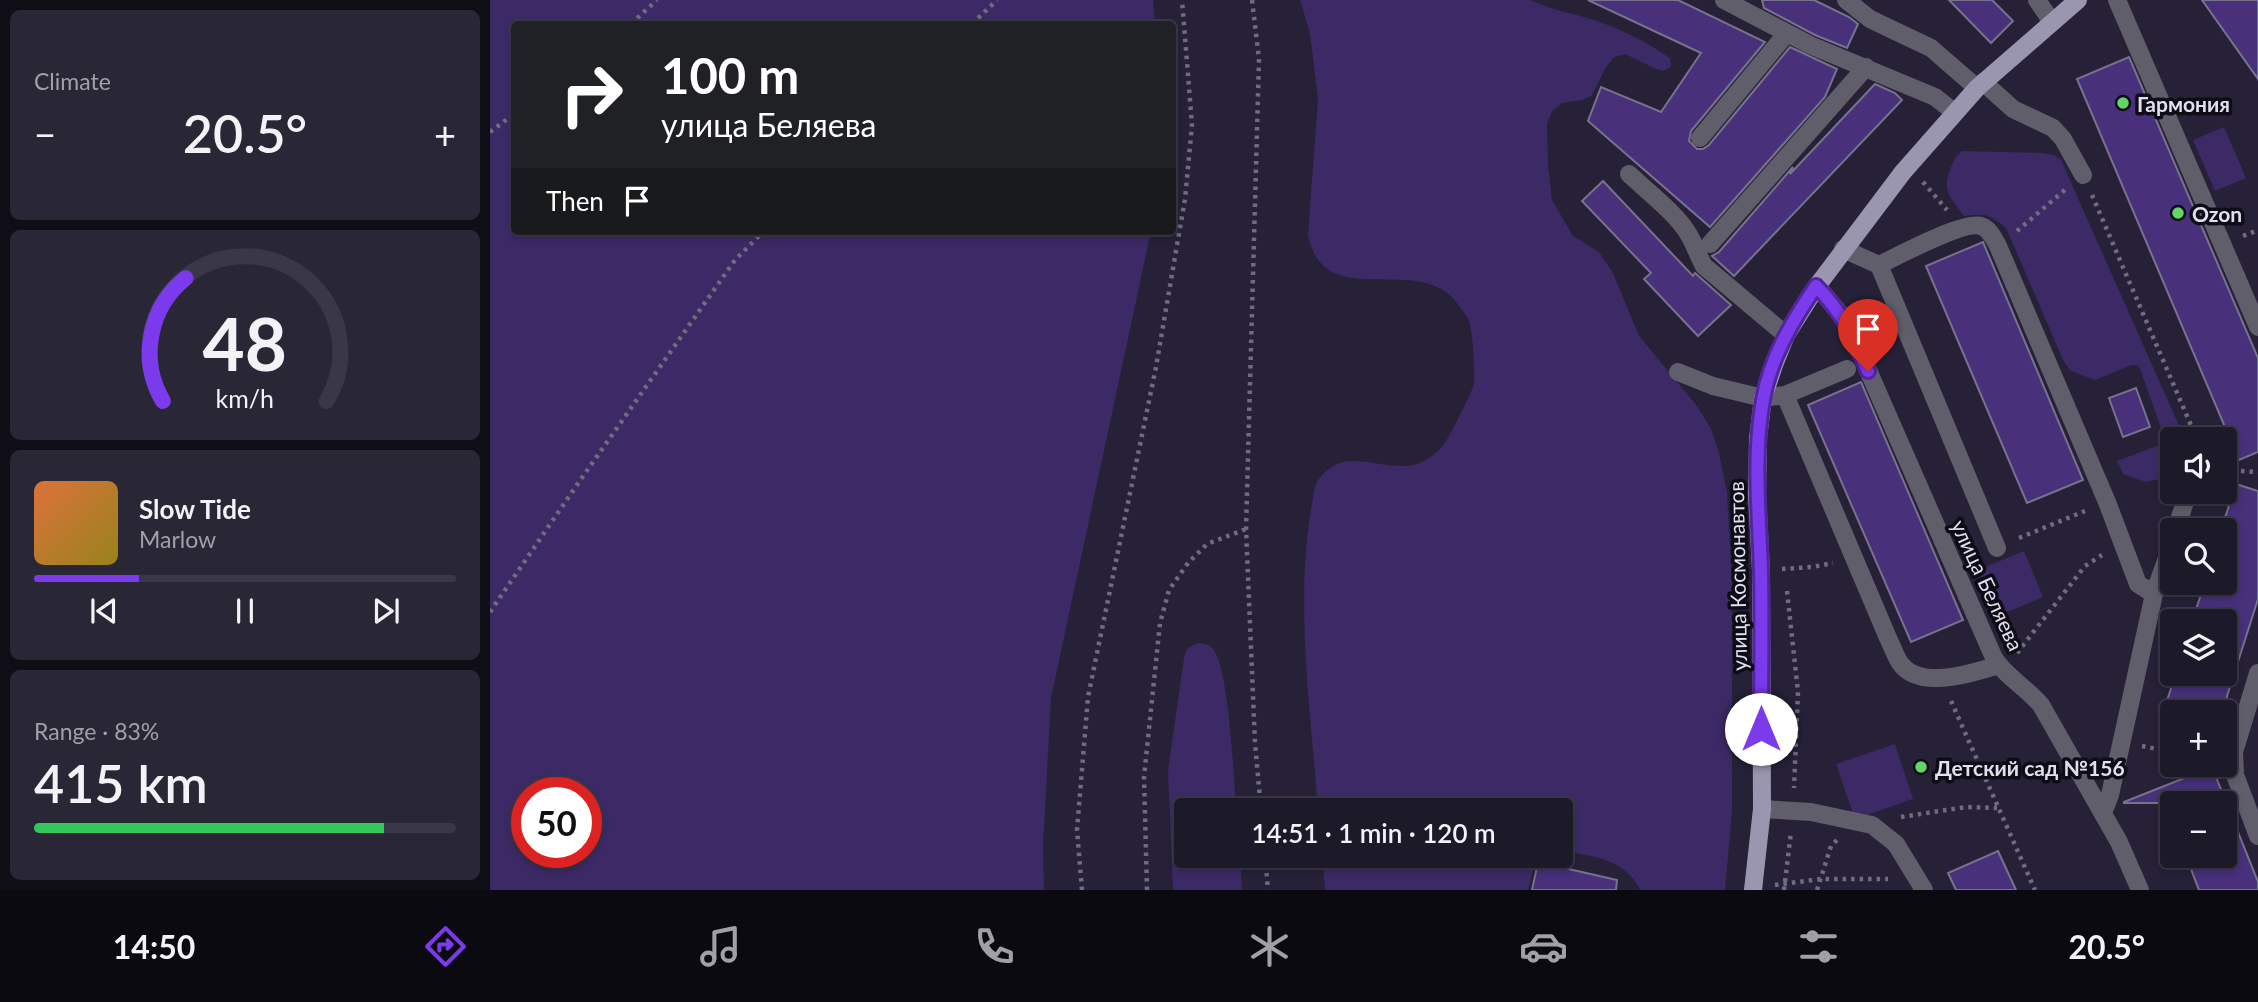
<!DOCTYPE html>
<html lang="en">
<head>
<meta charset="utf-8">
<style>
	:root { --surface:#1c1929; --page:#292635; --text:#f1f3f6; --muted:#a0a0a8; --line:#3a3846; --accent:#7c3aed }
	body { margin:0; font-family:Lato,sans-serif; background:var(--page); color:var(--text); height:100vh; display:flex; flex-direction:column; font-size:26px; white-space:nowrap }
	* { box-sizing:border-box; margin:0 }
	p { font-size:23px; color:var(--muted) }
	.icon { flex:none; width:38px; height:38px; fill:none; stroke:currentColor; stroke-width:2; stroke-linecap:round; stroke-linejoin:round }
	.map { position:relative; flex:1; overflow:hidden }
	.side { display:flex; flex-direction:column; gap:10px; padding:10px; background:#0f0e17; width:490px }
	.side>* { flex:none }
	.banner { position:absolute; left:21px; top:21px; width:665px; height:214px; border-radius:7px; box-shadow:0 4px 10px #0003,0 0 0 2px var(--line); background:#202124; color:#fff; overflow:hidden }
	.controls { position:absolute; left:1670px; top:427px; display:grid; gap:14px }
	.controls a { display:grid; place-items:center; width:77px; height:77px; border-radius:7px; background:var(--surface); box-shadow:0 4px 10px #0003,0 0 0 2px var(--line); font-size:35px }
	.speed { position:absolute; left:21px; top:777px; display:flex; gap:14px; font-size:35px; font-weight:700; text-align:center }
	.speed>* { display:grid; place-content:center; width:91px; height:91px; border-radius:50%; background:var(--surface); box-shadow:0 4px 10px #0003,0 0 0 2px var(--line); line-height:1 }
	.speed .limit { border:10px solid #d22; background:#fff; color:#111 }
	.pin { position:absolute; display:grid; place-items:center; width:60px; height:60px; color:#fff; margin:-72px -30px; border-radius:50% 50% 50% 0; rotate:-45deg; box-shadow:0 0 7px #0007 }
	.pin .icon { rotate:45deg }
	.me { position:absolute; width:77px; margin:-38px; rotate:0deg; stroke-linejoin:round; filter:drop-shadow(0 0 5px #0008) }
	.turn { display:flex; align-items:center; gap:24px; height:147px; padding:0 35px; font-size:32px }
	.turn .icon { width:91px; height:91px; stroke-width:2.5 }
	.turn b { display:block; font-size:49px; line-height:60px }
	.then { display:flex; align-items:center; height:66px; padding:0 35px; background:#0003; gap:14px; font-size:26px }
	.big { font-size:52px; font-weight:600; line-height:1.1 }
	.side .widget { flex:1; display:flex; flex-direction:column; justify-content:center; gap:10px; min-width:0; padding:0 24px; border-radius:10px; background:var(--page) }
	.side .dial { align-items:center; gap:0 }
	.dial svg { height:182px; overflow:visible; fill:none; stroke:var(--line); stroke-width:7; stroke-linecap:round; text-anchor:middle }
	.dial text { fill:var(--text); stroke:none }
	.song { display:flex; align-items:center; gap:21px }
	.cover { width:84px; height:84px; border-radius:10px; background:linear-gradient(135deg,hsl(20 70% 55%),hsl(50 70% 35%)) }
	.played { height:7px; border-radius:4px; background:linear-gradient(90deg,var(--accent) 25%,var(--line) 25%) }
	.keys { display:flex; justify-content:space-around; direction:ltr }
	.heat { display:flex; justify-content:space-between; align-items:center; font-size:38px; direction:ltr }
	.charge { height:10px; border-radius:5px; background:linear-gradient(90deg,#34c759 83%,var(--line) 0) }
	.trip { position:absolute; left:684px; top:798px; width:399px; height:70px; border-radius:7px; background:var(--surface); box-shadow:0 4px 10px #0003,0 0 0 2px var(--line); font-weight:600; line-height:70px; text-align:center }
	.menu { display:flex; height:112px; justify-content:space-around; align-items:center; background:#0b0a10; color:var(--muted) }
	.menu .icon { width:49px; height:49px }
	.menu .selected { color:var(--accent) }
	.menu b { font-size:32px; color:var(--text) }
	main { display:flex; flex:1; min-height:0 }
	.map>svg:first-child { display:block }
	.green { fill:#3c2a66; fill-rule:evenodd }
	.building { fill:#48307b; stroke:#77728d; stroke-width:2 }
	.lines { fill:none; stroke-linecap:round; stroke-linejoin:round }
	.path { stroke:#706c7f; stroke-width:4.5; stroke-dasharray:3.5 5; stroke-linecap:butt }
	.minor { stroke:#605e6a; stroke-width:18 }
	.major { stroke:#9b96af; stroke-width:18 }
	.route-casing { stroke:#51269a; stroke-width:18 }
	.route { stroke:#7c3aed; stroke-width:12 }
	.poi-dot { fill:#63d468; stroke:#0e0c16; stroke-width:2.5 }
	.labels { text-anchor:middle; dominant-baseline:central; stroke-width:7; stroke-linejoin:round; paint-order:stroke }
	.poi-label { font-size:21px; font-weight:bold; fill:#e2dfee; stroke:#0e0c16; text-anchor:start }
	.street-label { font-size:21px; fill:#e2dfee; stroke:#0e0c16 }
</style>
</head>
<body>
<main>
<section class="side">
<div class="widget"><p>Climate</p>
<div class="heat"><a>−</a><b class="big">20.5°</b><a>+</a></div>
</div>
<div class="widget dial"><svg viewBox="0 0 100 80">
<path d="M14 69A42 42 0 1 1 86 69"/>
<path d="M14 69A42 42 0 0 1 24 15" stroke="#7c3aed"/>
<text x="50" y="56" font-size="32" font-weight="700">48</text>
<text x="50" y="72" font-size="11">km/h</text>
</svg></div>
<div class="widget">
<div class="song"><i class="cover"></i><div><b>Slow Tide</b><p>Marlow</p></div></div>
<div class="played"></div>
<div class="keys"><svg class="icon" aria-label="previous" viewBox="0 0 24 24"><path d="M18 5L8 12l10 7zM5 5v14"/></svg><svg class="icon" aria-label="pause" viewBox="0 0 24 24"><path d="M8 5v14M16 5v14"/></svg><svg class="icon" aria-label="next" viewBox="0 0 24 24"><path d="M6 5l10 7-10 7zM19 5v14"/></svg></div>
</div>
<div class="widget"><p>Range · 83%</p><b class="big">415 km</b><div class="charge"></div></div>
</section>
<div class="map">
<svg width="1768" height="890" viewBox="0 0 1768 890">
	<rect width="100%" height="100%" fill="#262137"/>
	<path class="green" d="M0 0H663L665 24H24V231H661L561 698 553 846 554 890H0ZM37 793H96V852H37Z
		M810 0H1040C1059 9 1077 12 1097 18 1126 26 1155 41 1180 58L1181 67 1173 71 1166 69 1135 54 1124 57 1116 67 1102 95 1093 100 1072 103 1063 110 1057 123 1058 165 1062 200 1083 236 1109 252 1123 273 1149 336 1207 406 1221 429 1229 453 1237 492 1242 584V811L1235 890H1150C1136 859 1101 855 1071 851V810H828C821 711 805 608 821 509 823 500 823 486 829 479 856 443 892 474 927 464 936 461 947 453 953 446 959 438 982 392 984 384 985 371 983 333 979 321 977 315 971 309 967 303 929 251 834 315 818 235L828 99 820 33Z
		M1734 127 1756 178 1725 191 1703 140Z
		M1472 151 1552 153 1564 155 1571 160 1695 439H1682V476L1656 482 1633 474 1627 461 1672 444 1675 439 1649 366 1642 365 1605 380 1581 371 1574 362 1516 228C1498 213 1495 214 1474 216 1462 199 1451 192 1460 170 1463 162 1465 156 1472 151Z
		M1534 551 1553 597 1508 616 1488 570Z
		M708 643C714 644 719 644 723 649 739 668 744 780 746 810H696V856H750L752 890H683L678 771 694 658 697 649Z
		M1405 744 1423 799 1365 819 1346 764Z
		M832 856H1047L1038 890H835Z"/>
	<path class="building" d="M1098 0H1188L1275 42 1201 131 1199 141 1207 149H1213L1219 145 1300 47 1347 69 1335 97 1220 227 1098 121 1111 87 1171 112 1211 53Z
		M1272 0H1324L1359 17 1368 24 1357 48 1325 35 1274 8Z
		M1459 0H1502L1523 21 1501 43Z
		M1712 0H1768V79Z
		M1639 57 1768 358V452L1749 460 1587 79Z
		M1385 84 1405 93 1412 100 1244 276 1222 256 1229 252 1303 167 1300 174Z
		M1113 181 1203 276 1205 273 1241 305 1208 336 1154 279 1161 273 1092 201Z
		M1493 242 1593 480 1537 503 1436 266Z
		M1371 382 1473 620 1421 642 1318 405Z
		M1646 388 1660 427 1633 437 1619 398Z
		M1746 484 1768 491V599L1732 712H1673L1686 674H1734V621H1702L1715 583H1734V521Z
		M1722 767 1768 882V890H1709L1696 856H1734V803H1634V802Z
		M1508 851 1526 890H1466L1458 873Z
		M1048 862 1127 880 1126 890H1042Z"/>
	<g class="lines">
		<path class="path" d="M762 0 769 59 756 529 765 743 771 810
			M141 24 167 0
			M482 24 507 0
			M0 132 24 114
			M1433 182 1457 210
			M1602 195 1700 423 1705 439
			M1527 231 1576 189
			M1753 236 1768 230
			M1734 470 1768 472
			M1529 538 1595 511
			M1292 569 1322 567 1343 563
			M1297 591 1308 692 1304 788
			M0 612 89 482 245 260 274 231
			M1527 653 1595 566 1612 555
			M1461 701 1545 890
			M1652 746 1682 752
			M1411 817 1476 807 1507 808
			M775 856 778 890
			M1285 885 1331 879H1398
			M592 890 587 830 598 697 666 367 695 199 702 125 692 0
			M657 890 654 777 670 623 679 590 698 563 717 544 756 529
			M1294 890 1301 832
			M1327 890 1341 846 1347 840"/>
		<path class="minor" d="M1234 0 1320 45 1445 97 1464 112
			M1356 0 1380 19 1441 48 1487 88
			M1547 0 1562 22
			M1627 0 1768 327
			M1493 82 1523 109 1563 128 1573 139 1593 175
			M1210 138 1297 33
			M1139 174C1157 191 1187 214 1199 235 1205 245 1208 256 1214 266L1296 335
			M1220 244 1376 67
			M1353 249 1389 265C1408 256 1474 220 1491 226 1500 229 1504 239 1508 246L1617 502 1648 584 1664 594
			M1389 265 1507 548
			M1327 286 1357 322 1504 658C1515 676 1537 688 1551 705L1629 842 1650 890
			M1188 372 1223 386 1273 398 1295 395 1398 638C1402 646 1405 655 1410 663 1430 691 1482 673 1509 665
			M1295 395 1357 369
			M1686 530 1698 492
			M1768 673 1744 752 1745 775 1768 836
			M1272 809 1321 812 1382 825 1406 844 1434 890
			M1613 813 1620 795 1664 594 1682 544"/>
		<path class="major" d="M1263 890 1272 809 1271 571 1267 494 1268 438 1273 398 1284 365 1296 335 1327 286 1413 172 1487 88 1588 0"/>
	</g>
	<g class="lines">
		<g class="route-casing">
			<path id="route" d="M1271 729C1271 676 1272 623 1271 570 1269 513 1263 456 1273 400 1280 358 1303 320 1326 286 1353 313 1363 336 1378 371"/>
		</g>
		<use href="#route" class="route"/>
	</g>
	<g class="poi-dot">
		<circle cx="1633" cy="103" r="7"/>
		<circle cx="1688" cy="213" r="7"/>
		<circle cx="1431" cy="767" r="7"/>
	</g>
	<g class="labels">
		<g class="poi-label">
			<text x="1647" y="103">Гармония</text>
			<text x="1702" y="213">Ozon</text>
			<text x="1445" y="767">Детский сад №156</text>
		</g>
		<g class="street-label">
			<text transform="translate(1247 576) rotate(-91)">улица Космонавтов</text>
			<text transform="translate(1498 585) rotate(65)">улица Беляева</text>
		</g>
	</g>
</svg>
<div class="controls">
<a><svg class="icon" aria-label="sound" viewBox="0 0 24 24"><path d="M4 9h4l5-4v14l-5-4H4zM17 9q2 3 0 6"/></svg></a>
<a><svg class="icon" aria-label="search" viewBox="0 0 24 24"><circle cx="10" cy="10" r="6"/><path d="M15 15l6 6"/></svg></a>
<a><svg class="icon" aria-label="layers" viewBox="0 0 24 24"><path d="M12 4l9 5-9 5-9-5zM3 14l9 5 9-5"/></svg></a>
<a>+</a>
<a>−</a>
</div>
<div class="speed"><div class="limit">50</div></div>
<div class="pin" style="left:1378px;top:371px;background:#d93025"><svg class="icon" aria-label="arrive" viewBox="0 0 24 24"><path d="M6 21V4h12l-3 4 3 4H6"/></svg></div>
<svg class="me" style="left:1271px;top:729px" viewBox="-20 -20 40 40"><circle r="19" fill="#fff"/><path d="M0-13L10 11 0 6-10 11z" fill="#7c3aed"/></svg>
<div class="trip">14:51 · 1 min · 120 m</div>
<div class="banner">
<div class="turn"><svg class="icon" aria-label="right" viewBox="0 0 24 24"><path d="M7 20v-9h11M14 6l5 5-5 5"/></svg><div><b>100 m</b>улица Беляева</div></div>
<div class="then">Then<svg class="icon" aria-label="arrive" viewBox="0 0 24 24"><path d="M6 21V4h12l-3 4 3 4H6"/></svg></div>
</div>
</div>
</main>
<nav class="menu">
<b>14:50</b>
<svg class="icon selected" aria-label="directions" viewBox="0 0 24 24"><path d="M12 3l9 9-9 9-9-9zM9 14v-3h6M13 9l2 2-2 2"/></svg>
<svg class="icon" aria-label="music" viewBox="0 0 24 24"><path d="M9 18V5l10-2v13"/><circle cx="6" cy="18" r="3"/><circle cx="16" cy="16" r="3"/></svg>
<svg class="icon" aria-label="phone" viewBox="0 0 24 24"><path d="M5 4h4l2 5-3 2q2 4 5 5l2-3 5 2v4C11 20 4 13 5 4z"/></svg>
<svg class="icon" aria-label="climate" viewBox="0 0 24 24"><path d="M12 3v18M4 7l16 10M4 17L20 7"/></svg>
<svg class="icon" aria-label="car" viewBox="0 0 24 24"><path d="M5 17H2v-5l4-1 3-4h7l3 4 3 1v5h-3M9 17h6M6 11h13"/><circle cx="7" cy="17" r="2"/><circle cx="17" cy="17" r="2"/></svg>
<svg class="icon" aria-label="filters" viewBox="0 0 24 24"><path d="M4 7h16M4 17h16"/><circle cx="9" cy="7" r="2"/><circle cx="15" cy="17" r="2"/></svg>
<b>20.5°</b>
</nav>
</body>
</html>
